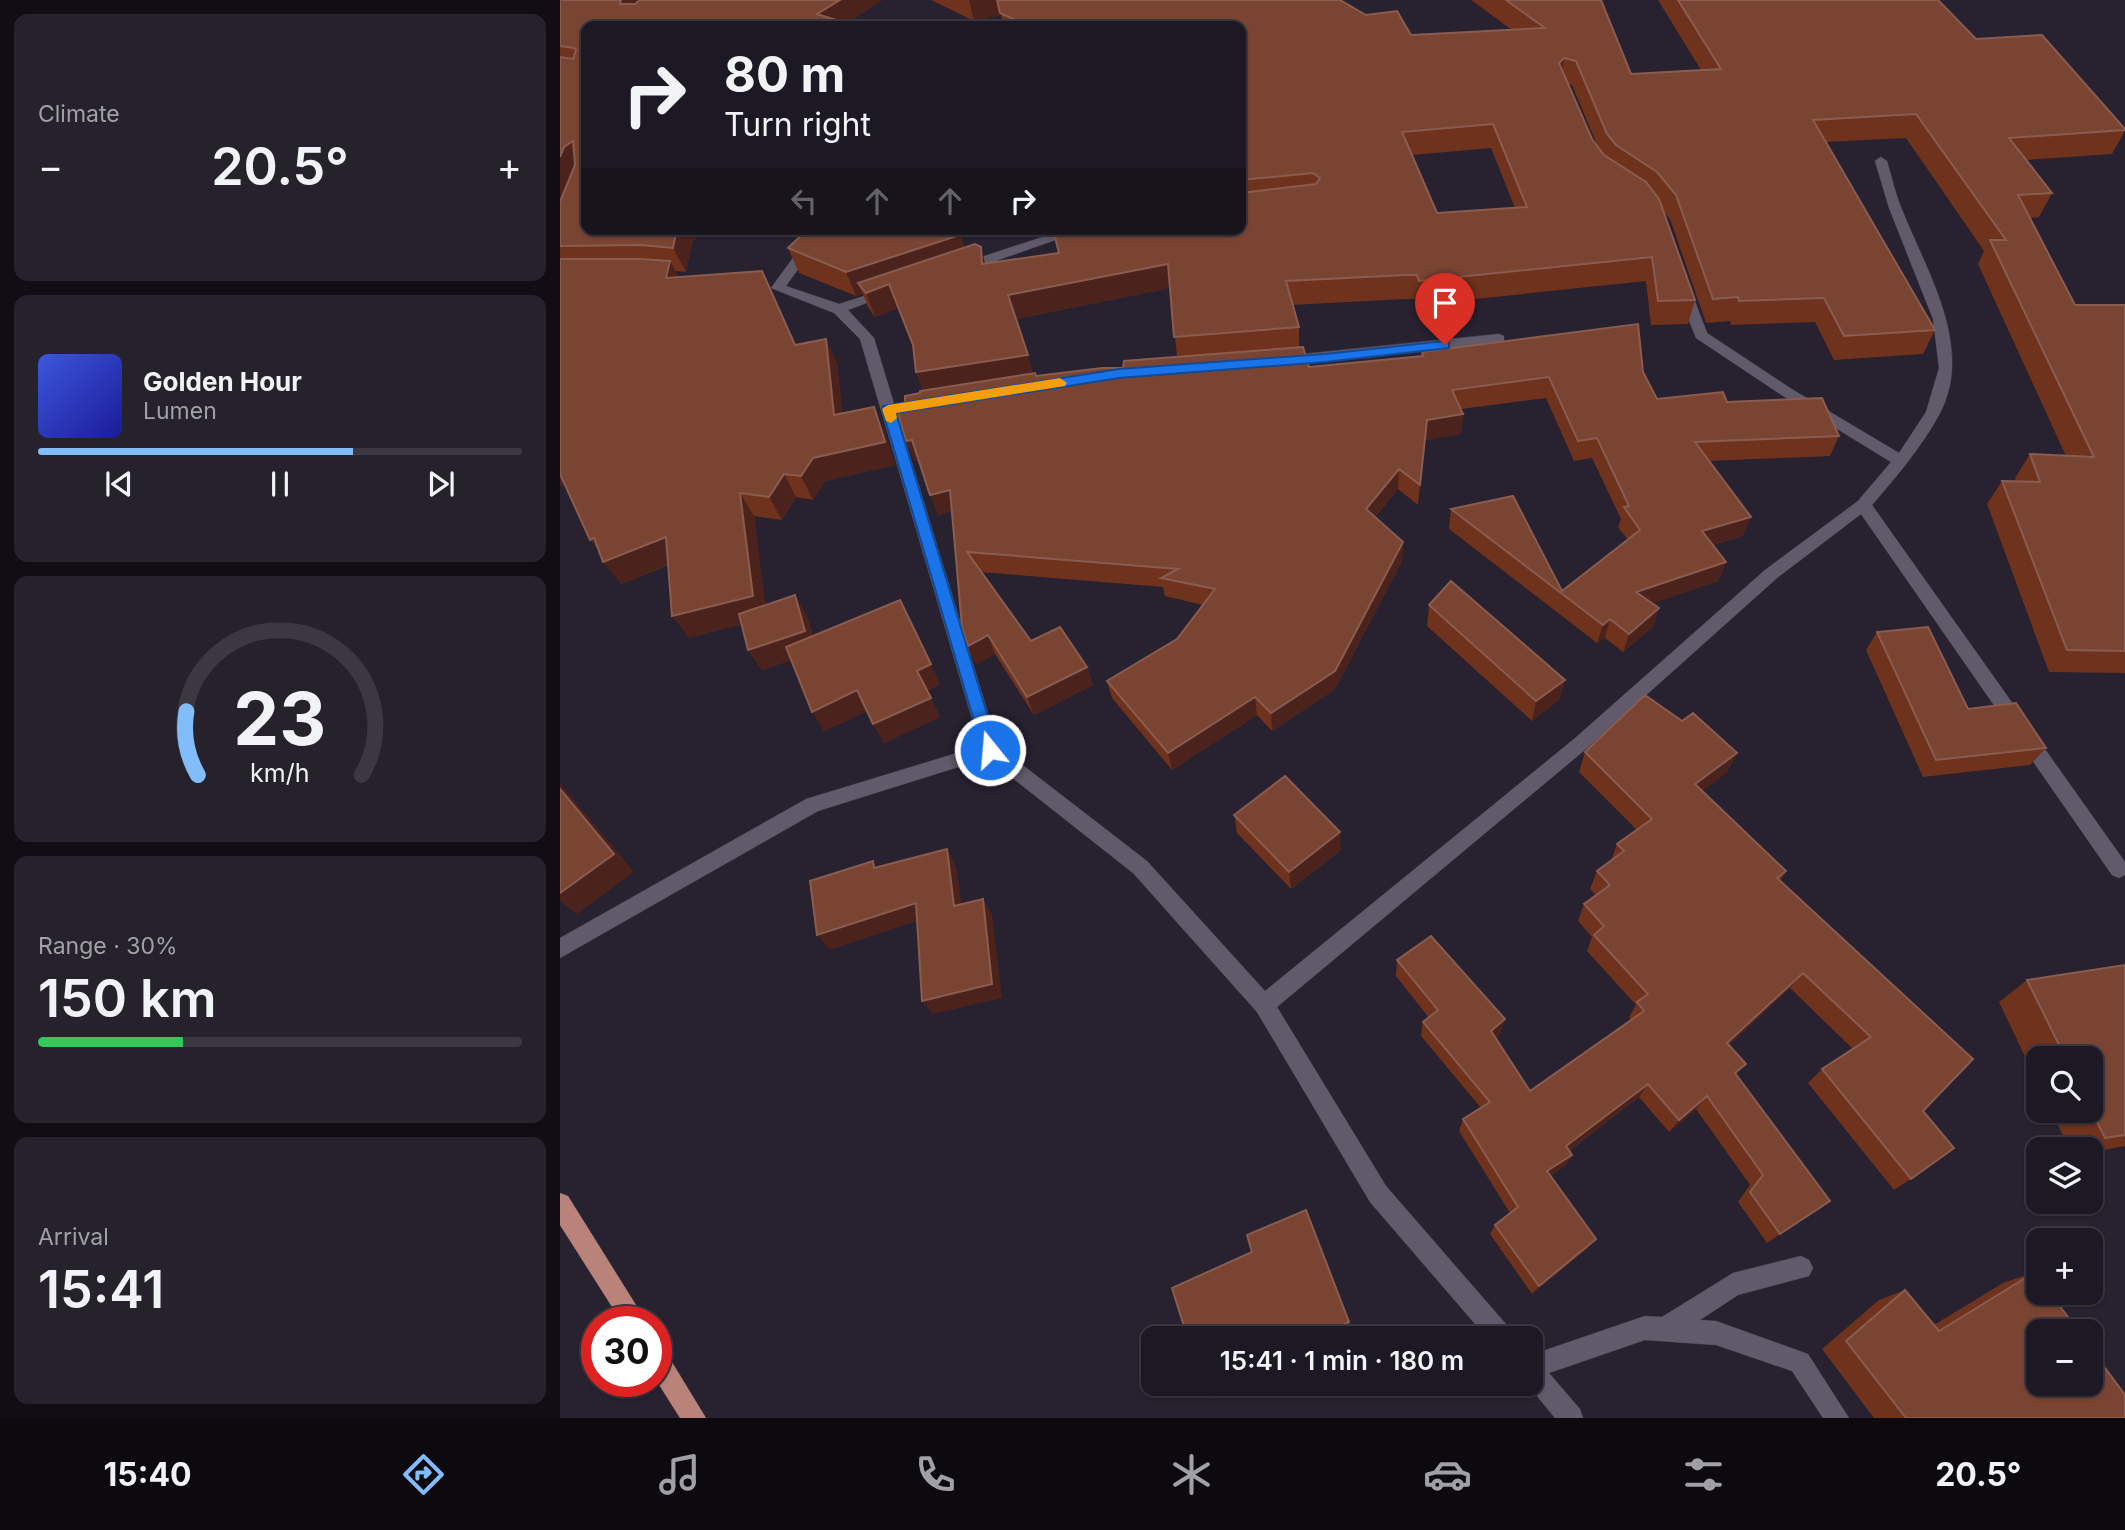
<!DOCTYPE html>
<html lang="en">
<head>
<meta charset="utf-8">
<style>
	:root { --surface:#1d1924; --page:#25222c; --text:#f1f3f6; --muted:#a0a0a6; --line:#3b3841; --accent:#82bcfa }
	body { margin:0; font-family:Inter,sans-serif; background:var(--page); color:var(--text); height:100vh; display:flex; flex-direction:column; font-size:26px; white-space:nowrap }
	* { box-sizing:border-box; margin:0 }
	p { font-size:23px; color:var(--muted) }
	.icon { flex:none; width:38px; height:38px; fill:none; stroke:currentColor; stroke-width:2; stroke-linecap:round; stroke-linejoin:round }
	.map { position:relative; flex:1; overflow:hidden }
	.sheet { display:flex; flex-direction:column; gap:14px; padding:14px; background:#100e14; width:560px }
	.sheet>* { flex:none }
	.banner { position:absolute; left:21px; top:21px; width:665px; height:214px; border-radius:14px; box-shadow:0 2px 5px #0004,0 0 0 2px var(--line); background:#1d1924; color:var(--text); overflow:hidden }
	.fabs { position:absolute; left:1466px; top:1046px; display:grid; gap:14px }
	.fabs a { display:grid; place-items:center; width:77px; height:77px; border-radius:14px; background:var(--surface); box-shadow:0 2px 5px #0004,0 0 0 2px var(--line); font-size:35px }
	.speed { position:absolute; left:21px; top:1306px; display:flex; gap:14px; font-size:35px; font-weight:700; text-align:center }
	.speed>* { display:grid; place-content:center; width:91px; height:91px; border-radius:50%; background:var(--surface); box-shadow:0 2px 5px #0004,0 0 0 2px var(--line); line-height:1 }
	.speed .limit { border:10px solid #d22; background:#fff; color:#111 }
	.pin { position:absolute; display:grid; place-items:center; width:60px; height:60px; color:#fff; margin:-72px -30px; border-radius:50% 50% 50% 0; rotate:-45deg; box-shadow:0 0 7px #0007 }
	.pin .icon { rotate:45deg }
	.me { position:absolute; width:77px; margin:-38px; rotate:343deg; stroke-linejoin:round; filter:drop-shadow(0 0 5px #0008) }
	.turn { display:flex; align-items:center; gap:24px; height:147px; padding:0 28px; font-size:32px }
	.turn .icon { width:91px; height:91px; stroke-width:2.5 }
	.turn b { display:block; font-size:49px; line-height:60px }
	.lanes { display:flex; align-items:center; height:66px; padding:0 28px; background:#0003; justify-content:center; gap:35px; direction:ltr }
	.lanes .off { opacity:.35 }
	.big { font-size:52px; font-weight:600; line-height:1.1 }
	.sheet .tile { flex:1; display:flex; flex-direction:column; justify-content:center; gap:10px; min-width:0; padding:0 24px; border-radius:14px; background:var(--page) }
	.sheet .dial { align-items:center; gap:0 }
	.dial svg { height:182px; overflow:visible; fill:none; stroke:var(--line); stroke-width:7; stroke-linecap:round; text-anchor:middle }
	.dial text { fill:var(--text); stroke:none }
	.song { display:flex; align-items:center; gap:21px }
	.cover { width:84px; height:84px; border-radius:10px; background:linear-gradient(135deg,hsl(230 70% 55%),hsl(240 70% 35%)) }
	.played { height:7px; border-radius:4px; background:linear-gradient(90deg,var(--accent) 65%,var(--line) 65%) }
	.keys { display:flex; justify-content:space-around; direction:ltr }
	.heat { display:flex; justify-content:space-between; align-items:center; font-size:38px; direction:ltr }
	.charge { height:10px; border-radius:5px; background:linear-gradient(90deg,#34c759 30%,var(--line) 0) }
	.trip { position:absolute; left:581px; top:1326px; width:402px; height:70px; border-radius:14px; background:var(--surface); box-shadow:0 2px 5px #0004,0 0 0 2px var(--line); font-weight:600; line-height:70px; text-align:center }
	.tab-bar { display:flex; height:112px; justify-content:space-around; align-items:center; background:#0c0a0e; color:var(--muted) }
	.tab-bar .icon { width:49px; height:49px }
	.tab-bar .current { color:var(--accent) }
	.tab-bar b { font-size:32px; color:var(--text) }
	main { display:flex; flex:1; min-height:0 }
	.map>svg:first-child { display:block }
	.lines { fill:none; stroke-linecap:round; stroke-linejoin:round }
	.minor-casing { stroke:#423c49; stroke-width:1 }
	.major-casing { stroke:#423c49; stroke-width:1 }
	.minor { fill:#605a6b; fill-rule:evenodd }
	.major { fill:#ba837a; fill-rule:evenodd }
	.wall { fill:#6e321d; fill-rule:evenodd }
	.shaded-wall { fill:#4c231c }
	.building { fill:#7a4433; stroke:#8a5c4f; stroke-width:2; fill-rule:evenodd }
	.route { fill:#1a73e8; stroke:#114b97; stroke-width:2 }
	.slow { fill:#f59e0b }
</style>
</head>
<body>
<main>
<section class="sheet">
<div class="tile"><p>Climate</p>
<div class="heat"><a>−</a><b class="big">20.5°</b><a>+</a></div>
</div>
<div class="tile">
<div class="song"><i class="cover"></i><div><b>Golden Hour</b><p>Lumen</p></div></div>
<div class="played"></div>
<div class="keys"><svg class="icon" aria-label="previous" viewBox="0 0 24 24"><path d="M18 5L8 12l10 7zM5 5v14"/></svg><svg class="icon" aria-label="pause" viewBox="0 0 24 24"><path d="M8 5v14M16 5v14"/></svg><svg class="icon" aria-label="next" viewBox="0 0 24 24"><path d="M6 5l10 7-10 7zM19 5v14"/></svg></div>
</div>
<div class="tile dial"><svg viewBox="0 0 100 80">
<path d="M14 69A42 42 0 1 1 86 69"/>
<path d="M14 69A42 42 0 0 1 9 41" stroke="#82bcfa"/>
<text x="50" y="56" font-size="32" font-weight="700">23</text>
<text x="50" y="72" font-size="11">km/h</text>
</svg></div>
<div class="tile"><p>Range · 30%</p><b class="big">150 km</b><div class="charge"></div></div>
<div class="tile"><p>Arrival</p><b class="big">15:41</b></div>
</section>
<div class="map">
<svg width="1565" height="1418" viewBox="0 0 1565 1418">
	<rect width="100%" height="100%" fill="#272130"/>
	<g class="lines">
		<g class="minor-casing">
			<path id="minor" d="M1321 157 1327 161C1332 178 1336 196 1343 212 1368 274 1415 349 1379 415 1361 448 1336 477 1312 505L1565 862V875L1559 878 1552 875 1301 514 1217 578 1026 749 717 1007 826 1186 952 1331 956 1339H928L810 1202 697 1012 573 873 427 758 258 811 0 958V938L246 799 420 746 300 339 274 313 211 288 254 229H267L226 286 279 304 326 289 333 293 288 310 314 338 438 746 587 861 705 991 1014 739 1205 570 1298 501 1331 462 1220 394 1136 338 1116 288 1118 285 1123 284 1130 288 1147 333 1230 388 1339 453 1366 412 1379 368 1373 319 1329 208 1315 161Z
				M507 229H527L407 271H397L395 268 397 265Z
				M939 334 944 336V342L724 366 717 361 724 356Z
				M1241 1256 1249 1260 1253 1268 1249 1276 1178 1295 1140 1320 1156 1321 1248 1354 1289 1418H1263L1232 1371 1156 1345 1085 1340 989 1373 1020 1409 1023 1418H995L967 1384H971V1355L1085 1316 1102 1317 1173 1273Z"/>
		</g>
		<g class="major-casing">
			<path id="major" d="M0 1193 8 1196 86 1321H61L0 1225Z
				M96 1345 104 1349 146 1418H120L96 1380Z"/>
		</g>
		<use href="#minor" class="minor"/>
		<use href="#major" class="major"/>
	</g>
	<path class="wall" d="M0 0 287 24 26 229H143L132 243 126 272 115 271 118 277 235 345 277 363 282 413 314 407 324 430 335 465 265 481 253 500 236 497 222 520 194 516 205 605 247 616 253 636 380 684 367 691 380 717 324 743 307 711 264 731 231 660 202 670 188 650 181 624 129 638 109 565 61 584 39 551 5 484 0 486Z
		M371 0H780L806 15 851 35 952 30 911 0H1041L1071 74 1141 70 1098 0H1378L1416 39 1565 129V131L1552 154 1466 160 1492 193 1479 217 1470 218 1515 305H1565V673L1489 672 1427 504 1442 481H1456L1455 478 1470 454 1506 456 1418 264 1424 251 1346 138 1266 142 1375 330 1363 354 1274 360 1255 322 1171 325 1170 321 1146 323 1110 219 1104 212 1135 300 1128 324 1091 325 1086 281 858 305 856 299H845L732 305 739 327V347L749 367 861 356 862 352 1083 372 1097 399 1167 402 1279 436 1270 456 1149 461 1183 536 1153 545 1166 562 1158 581 1092 603 1099 608 1093 627 1063 652 1045 638 1037 643 889 529 891 509 1002 591 1068 540 1058 527 1061 519 1032 458 1014 461 986 398 901 409 903 414 901 434 865 440 858 505 838 489 815 517 843 542 842 561 775 689 712 731 697 715 612 770 552 698 547 681 617 639 643 605 605 596 603 587 421 572 471 641 527 667 533 685 474 715 435 654 416 664 408 646 392 511 378 515 359 460 354 461 345 404 363 390 356 372 353 347 338 308 315 317 308 307 303 294 296 296 239 273 228 248 400 235 404 247 425 263 681 229V26H443L441 15 414 21ZM1008 84 1012 85 1038 147 1032 139ZM931 148 955 208 877 213 852 155ZM610 288 617 357 563 368 476 376 473 374 456 319Z
		M869 605 1005 680 999 700 972 721 867 626Z
		M1317 632 1408 709 1486 748 1470 765 1363 777 1306 650Z
		M1122 721 1177 753 1167 772 1142 791 1226 871 1220 881 1363 1111 1351 1179 1334 1190 1248 1083 1262 1069 1293 1049 1230 988 1169 1045 1177 1075 1270 1201 1207 1243 1178 1202 1190 1185 1136 1109 1109 1132 1079 1097 1009 1151 1012 1155 1005 1166 990 1176 1028 1248 972 1294 930 1234 935 1225 950 1213 899 1131 903 1119 921 1108 861 1036 863 1022 869 1018 836 976 837 960 940 1034 935 1038 970 1091 1071 1020 1069 1017 1076 1005 1027 951 1032 937 1018 921 1024 904 1036 895 1030 889 1037 871 1051 861 1057 844 1077 830 1019 772 1025 752Z
		M674 815 781 850 731 889 677 833Z
		M1565 965V1146L1531 1152V1150H1510L1491 1111H1531V1059H1479V1086L1439 1002 1467 980Z
		M1475 1272 1565 1418H1314L1262 1349 1319 1300 1345 1290 1374 1325 1443 1283Z"/>
	<path class="shaded-wall" d="M61 0H95L71 26 60 4Z
		M280 0H323L283 26 257 14Z
		M409 0H437L441 15 414 21Z
		M1004 58 1001 81 999 63Z
		M13 141 26 165 0 217V157L4 147Z
		M117 229H143L132 243 126 272 113 248Z
		M400 235 407 259 329 285 338 308 315 317 306 293 298 283 303 294 296 296 286 272Z
		M421 247 427 271 422 264Z
		M110 261 123 285 106 278Z
		M608 264 611 288 455 319 448 295Z
		M266 339 277 363 285 439 274 415Z
		M468 355 474 379 365 396 356 372Z
		M314 407 324 430 335 465 265 481 253 500 241 476 253 458Z
		M903 414 901 434 865 440 858 505 867 420Z
		M352 440 360 460 354 461 346 441Z
		M0 468 10 482 0 486Z
		M839 469 838 489 805 528 806 509Z
		M224 474 236 497 222 520 209 497Z
		M390 490 397 509 378 515 370 495Z
		M180 493 194 516 207 618 129 638 112 616Z
		M1191 517 1183 536 1135 550 1142 531Z
		M106 537 122 559 61 584 43 562 47 561 30 540 34 538Z
		M843 542 842 561 775 689 712 731 711 713Z
		M1166 562 1158 581 1070 611 1076 592Z
		M235 595 247 616 258 651 202 670 188 650Z
		M1099 608 1093 627 1063 652 1069 634Z
		M1050 619 1045 638 1037 643 1043 625Z
		M428 635 435 654 416 664 408 646Z
		M371 664 380 684 367 691 357 671Z
		M527 667 533 685 474 715 467 697Z
		M1005 680 999 700 972 721 976 701Z
		M297 690 309 710 264 731 252 712Z
		M695 697 697 715 612 770 608 753Z
		M371 698 380 717 324 743 313 724Z
		M1177 753 1167 772 1126 803 1135 784Z
		M0 784 74 872 17 914 0 901Z
		M780 832 781 850 731 889 729 872Z
		M387 849 396 866 404 921 394 906Z
		M423 899 432 914 442 998 373 1014 362 1001Z
		M356 903 366 918 270 950 257 935Z
		M1243 973 1230 988 1156 1057 1167 1043Z
		M945 1019 940 1034 926 1045 931 1031Z
		M1088 1084 1079 1097 999 1158 1006 1146Z
		M1147 1096 1136 1109 1109 1132 1119 1120Z
		M1012 1155 1005 1166 980 1182 987 1171Z
		M1036 1239 1028 1248 972 1294 979 1286Z
		M789 1322 788 1331 772 1339H768L767 1332Z
		M663 1384H682L651 1399 644 1393Z
		M708 1384H725L698 1397 694 1391Z"/>
	<path class="building" d="M0 0H61L60 4H75L80 0H280L257 14 295 26H26V229H117L113 248 81 245 0 246V202L15 165 13 141 4 147 0 157V57L13 59 16 50 14 48 0 46Z
		M437 0H780L806 15 837 11 851 35 985 28 946 0H1041L1071 74 1161 69 1118 0H1378L1416 39 1482 35 1565 129V130L1449 138 1492 193 1458 195 1515 305H1565V651L1507 650 1442 481 1480 482 1470 454 1534 457 1430 240H1446L1356 114 1253 120 1375 330 1284 336 1264 298 1179 301 1178 297 1153 299 1116 195 1097 172 1056 145 1047 134 1016 61 1004 58 999 63 1032 139 1044 155 1086 182 1099 199 1135 300 1098 301 1092 257 859 281 857 275H846L726 281 739 327 614 337 608 264 448 295 468 355 356 372 353 345 329 284 306 293 298 283 415 244 421 247 422 264 499 253 493 229H681V193L756 184 760 178 753 173 681 180V26H468L440 13ZM933 124 967 207 877 213 842 132Z
		M248 229H390L400 235 286 272 228 248Z
		M0 259H80L110 261 106 278 202 271 235 345 266 339 274 415 314 407 325 442 253 458 241 476 224 474 209 497 180 493 193 596 112 616 106 537 43 562 34 538 30 540 0 474Z
		M1078 324 1083 372 1097 399 1163 392 1167 402 1262 398 1279 436 1135 442 1191 517 1142 531 1166 562 1076 592 1099 608 1069 634 1050 619 1043 625 891 509 953 496 1002 591 1080 530 1064 507 1069 506 1037 438 1018 441 989 377 892 390 903 414 867 420 860 485 839 469 806 509 843 542 775 671 711 713 695 697 608 753 547 681 617 639 655 589 601 578 618 569 407 552 471 641 500 627 527 667 467 697 428 635 408 646 402 627 390 490 370 495 352 440 346 441 336 406 345 404V396L360 393V391L475 373 476 376 542 368H563L564 361 743 347 749 367 863 356 862 352Z
		M891 581 1005 680 976 701 869 605Z
		M235 595 245 631 188 650 179 614Z
		M340 600 371 664 357 671 371 698 313 724 297 690 252 712 226 647Z
		M1368 627 1408 709 1456 703 1486 748 1376 760 1317 632Z
		M1085 695 1122 721 1133 713 1177 753 1135 784 1226 871 1217 878 1413 1059 1363 1111 1394 1148 1351 1179 1262 1069 1311 1037 1243 973 1167 1043 1186 1064 1175 1073 1270 1201 1220 1234 1190 1192 1203 1175 1147 1096 1119 1120 1088 1084 1006 1146 1012 1155 987 1171 1036 1239 979 1286 935 1225 958 1207 903 1119 930 1102 863 1022 878 1010 837 960 871 936 945 1019 931 1031 970 1091 1084 1011 1077 1002 1088 994 1034 935 1044 926 1024 904 1050 885 1037 871 1064 851 1057 844 1092 819 1025 752Z
		M725 776 780 832 729 872 674 815Z
		M0 789 54 854 0 893Z
		M387 849 394 906 423 899 432 984 362 1001 356 903 257 935 250 881 313 861 314 868Z
		M1565 965V1135L1545 1138 1531 1110V1059H1506L1467 980Z
		M746 1210 789 1322 767 1332 769 1339H628L612 1288 692 1252 687 1235Z
		M1475 1272 1479 1277V1293H1490L1519 1332H1479V1384H1531V1349L1565 1395V1418H1346L1286 1341 1345 1290 1379 1331Z
		M641 1384H663L644 1393Z
		M692 1384H708L694 1391Z"/>
	<path class="route" d="M885 341 889 342V348L765 362 559 378 336 413 438 750 436 755H424L322 409 323 406 559 369 765 354Z"/>
	<path class="slow" d="M500 378 507 383 505 386 336 413 337 418 331 423 326 421 322 409 328 405Z"/>
</svg>
<div class="fabs">
<a><svg class="icon" aria-label="search" viewBox="0 0 24 24"><circle cx="10" cy="10" r="6"/><path d="M15 15l6 6"/></svg></a>
<a><svg class="icon" aria-label="layers" viewBox="0 0 24 24"><path d="M12 4l9 5-9 5-9-5zM3 14l9 5 9-5"/></svg></a>
<a>+</a>
<a>−</a>
</div>
<div class="speed"><div class="limit">30</div></div>
<div class="pin" style="left:885px;top:345px;background:#d93025"><svg class="icon" aria-label="arrive" viewBox="0 0 24 24"><path d="M6 21V4h12l-3 4 3 4H6"/></svg></div>
<svg class="me" style="left:430px;top:750px" viewBox="-20 -20 40 40"><circle r="17" fill="#1a73e8" stroke="#fff" stroke-width="3"/><path d="M0-11L8 9 0 5-8 9z" fill="#fff"/></svg>
<div class="trip">15:41 · 1 min · 180 m</div>
<div class="banner">
<div class="turn"><svg class="icon" aria-label="right" viewBox="0 0 24 24"><path d="M7 20v-9h11M14 6l5 5-5 5"/></svg><div><b>80 m</b>Turn right</div></div>
<div class="lanes"><svg class="icon off" aria-label="left" viewBox="0 0 24 24"><path d="M17 20v-9H6M10 6l-5 5 5 5"/></svg><svg class="icon off" aria-label="ahead" viewBox="0 0 24 24"><path d="M12 20V5M6 11l6-6 6 6"/></svg><svg class="icon off" aria-label="ahead" viewBox="0 0 24 24"><path d="M12 20V5M6 11l6-6 6 6"/></svg><svg class="icon" aria-label="right" viewBox="0 0 24 24"><path d="M7 20v-9h11M14 6l5 5-5 5"/></svg></div>
</div>
</div>
</main>
<nav class="tab-bar">
<b>15:40</b>
<svg class="icon current" aria-label="directions" viewBox="0 0 24 24"><path d="M12 3l9 9-9 9-9-9zM9 14v-3h6M13 9l2 2-2 2"/></svg>
<svg class="icon" aria-label="music" viewBox="0 0 24 24"><path d="M9 18V5l10-2v13"/><circle cx="6" cy="18" r="3"/><circle cx="16" cy="16" r="3"/></svg>
<svg class="icon" aria-label="phone" viewBox="0 0 24 24"><path d="M5 4h4l2 5-3 2q2 4 5 5l2-3 5 2v4C11 20 4 13 5 4z"/></svg>
<svg class="icon" aria-label="climate" viewBox="0 0 24 24"><path d="M12 3v18M4 7l16 10M4 17L20 7"/></svg>
<svg class="icon" aria-label="car" viewBox="0 0 24 24"><path d="M5 17H2v-5l4-1 3-4h7l3 4 3 1v5h-3M9 17h6M6 11h13"/><circle cx="7" cy="17" r="2"/><circle cx="17" cy="17" r="2"/></svg>
<svg class="icon" aria-label="filters" viewBox="0 0 24 24"><path d="M4 7h16M4 17h16"/><circle cx="9" cy="7" r="2"/><circle cx="15" cy="17" r="2"/></svg>
<b>20.5°</b>
</nav>
</body>
</html>
